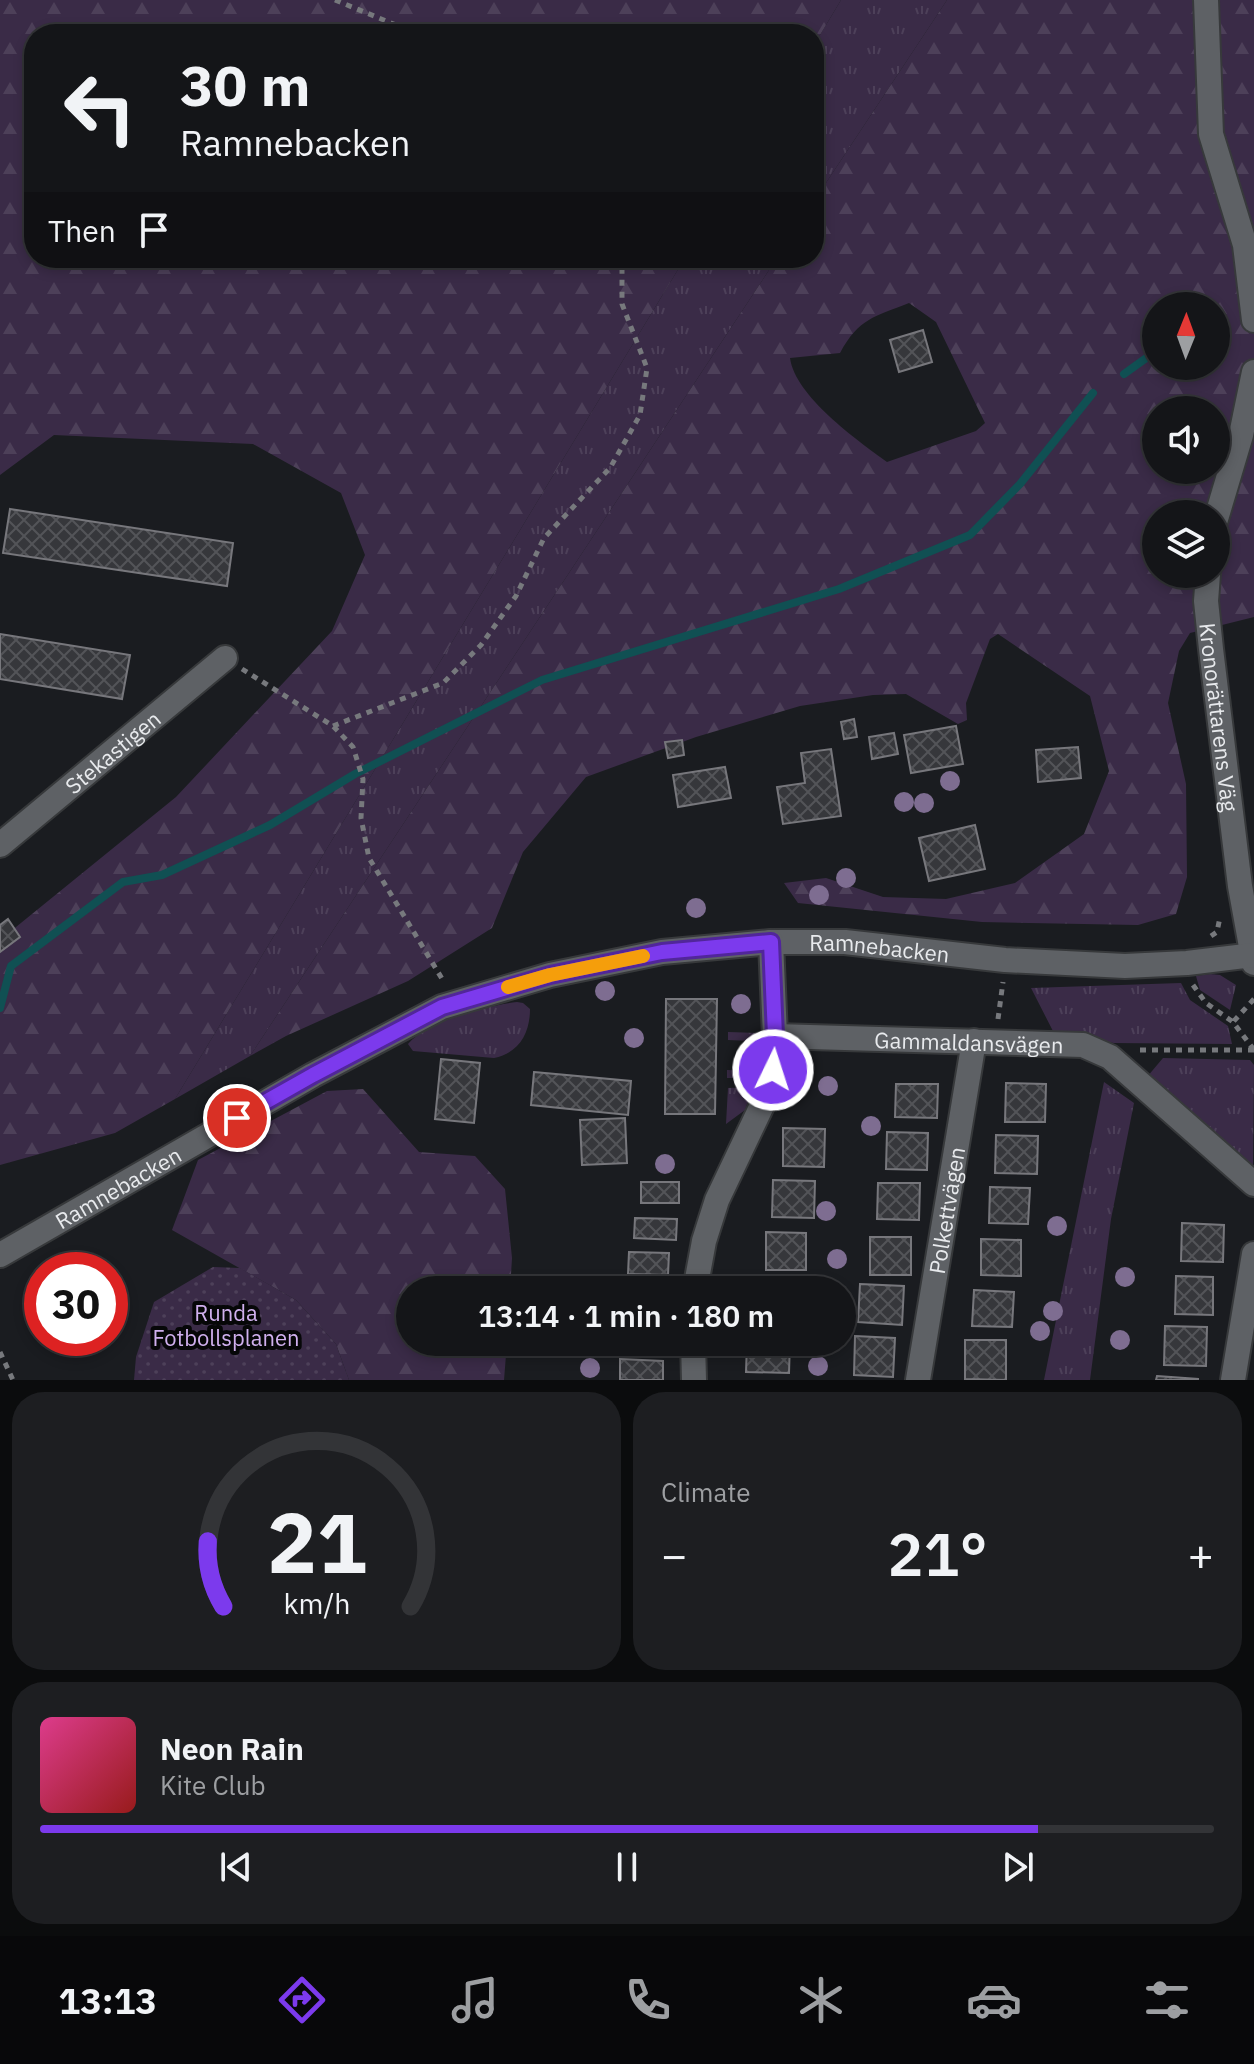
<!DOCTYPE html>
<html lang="en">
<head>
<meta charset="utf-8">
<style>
	:root { --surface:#141518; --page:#1d1e21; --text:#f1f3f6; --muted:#9d9fa2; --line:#333437; --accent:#7c3aed }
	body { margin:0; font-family:"IBM Plex Sans",sans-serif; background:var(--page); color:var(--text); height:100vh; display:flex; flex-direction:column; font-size:30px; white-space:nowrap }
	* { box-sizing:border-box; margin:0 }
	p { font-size:26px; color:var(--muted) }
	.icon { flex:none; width:44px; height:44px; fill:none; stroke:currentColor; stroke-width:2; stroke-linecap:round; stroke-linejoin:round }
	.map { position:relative; height:1380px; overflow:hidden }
	.drawer { display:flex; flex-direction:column; gap:12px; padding:12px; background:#0b0c0d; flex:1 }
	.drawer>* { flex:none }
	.top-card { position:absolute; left:24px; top:24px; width:800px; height:244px; border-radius:32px; box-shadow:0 4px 12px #0003,0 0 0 2px var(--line); background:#141518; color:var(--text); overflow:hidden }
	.needle { width:52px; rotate:1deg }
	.controls { position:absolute; left:1142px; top:292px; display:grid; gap:16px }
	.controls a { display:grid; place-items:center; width:88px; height:88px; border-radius:50%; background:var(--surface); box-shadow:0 4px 12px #0003,0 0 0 2px var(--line); font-size:40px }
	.speed { position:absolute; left:24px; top:1252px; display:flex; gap:16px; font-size:40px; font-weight:700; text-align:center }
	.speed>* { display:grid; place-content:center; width:104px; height:104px; border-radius:50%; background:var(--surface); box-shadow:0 4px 12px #0003,0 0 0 2px var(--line); line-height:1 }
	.speed .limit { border:12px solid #d22; background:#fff; color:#111 }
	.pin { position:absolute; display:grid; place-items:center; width:68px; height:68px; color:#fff; margin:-34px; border:4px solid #fff; border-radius:50%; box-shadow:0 2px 8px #0007 }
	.me { position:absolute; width:88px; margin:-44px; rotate:4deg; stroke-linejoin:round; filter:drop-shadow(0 0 6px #0008) }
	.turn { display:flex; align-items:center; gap:28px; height:168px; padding:0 24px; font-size:36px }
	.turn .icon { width:104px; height:104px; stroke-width:2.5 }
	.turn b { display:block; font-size:56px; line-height:68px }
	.then { display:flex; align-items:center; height:76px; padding:0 24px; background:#0003; gap:16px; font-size:30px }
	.big { font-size:60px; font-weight:600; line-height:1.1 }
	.drawer .card { flex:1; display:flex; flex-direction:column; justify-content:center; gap:12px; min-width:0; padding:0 28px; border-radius:32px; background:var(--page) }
	.drawer .dial { align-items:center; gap:0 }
	.dial svg { height:208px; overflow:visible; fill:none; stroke:var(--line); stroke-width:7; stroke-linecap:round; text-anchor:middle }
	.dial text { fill:var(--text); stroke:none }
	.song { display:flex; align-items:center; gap:24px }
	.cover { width:96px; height:96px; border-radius:12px; background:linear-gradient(135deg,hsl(330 70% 55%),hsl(0 70% 35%)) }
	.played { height:8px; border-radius:4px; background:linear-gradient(90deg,var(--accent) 85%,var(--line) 85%) }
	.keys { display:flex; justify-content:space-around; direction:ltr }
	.heat { display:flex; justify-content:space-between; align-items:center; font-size:44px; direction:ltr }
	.drawer .tiles { flex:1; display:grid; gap:12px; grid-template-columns:1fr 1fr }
	.card:last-child { grid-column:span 2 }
	.trip { position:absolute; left:396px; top:1276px; width:460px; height:80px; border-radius:40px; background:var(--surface); box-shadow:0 4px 12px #0003,0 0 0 2px var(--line); font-weight:600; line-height:80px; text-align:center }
	.dock { display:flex; height:128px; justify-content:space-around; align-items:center; background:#08080a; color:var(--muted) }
	.dock .icon { width:56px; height:56px }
	.dock .on { color:var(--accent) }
	.dock b { font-size:36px; color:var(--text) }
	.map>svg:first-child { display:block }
	.grass { fill:url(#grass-tufts) }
	.forest { fill:url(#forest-firs); fill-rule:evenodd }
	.park { fill:url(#park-dots) }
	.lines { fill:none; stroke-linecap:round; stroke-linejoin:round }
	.stream { stroke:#105053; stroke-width:8 }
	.building { fill:url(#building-cross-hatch); stroke:#77777c; stroke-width:2 }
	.minor-casing { stroke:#37393b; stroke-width:28 }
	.path { stroke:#77797d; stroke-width:5; stroke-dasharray:6 6; stroke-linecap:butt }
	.minor { stroke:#5e6165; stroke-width:24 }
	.tree { fill:#7e6d91 }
	.route-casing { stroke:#51269a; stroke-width:20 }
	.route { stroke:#7c3aed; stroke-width:14 }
	.slow { stroke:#f59e0b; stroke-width:14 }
	.labels { text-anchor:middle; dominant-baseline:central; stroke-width:8; stroke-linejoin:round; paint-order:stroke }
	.street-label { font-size:22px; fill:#e8eaed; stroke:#060708 }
	.park-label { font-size:22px; fill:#d0b0ee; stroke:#060708 }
</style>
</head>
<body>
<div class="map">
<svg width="1254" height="1380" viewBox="0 0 1254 1380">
	<defs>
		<pattern id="grass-tufts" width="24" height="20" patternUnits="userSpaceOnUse" patternTransform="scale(2)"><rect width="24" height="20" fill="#3a2b47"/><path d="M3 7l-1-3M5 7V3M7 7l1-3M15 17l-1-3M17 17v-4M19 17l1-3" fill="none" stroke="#4d4059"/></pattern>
		<pattern id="forest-firs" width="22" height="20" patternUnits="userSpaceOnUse" patternTransform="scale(2)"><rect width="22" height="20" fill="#3a2b47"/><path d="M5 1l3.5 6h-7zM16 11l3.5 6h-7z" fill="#4d4059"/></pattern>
		<pattern id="park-dots" width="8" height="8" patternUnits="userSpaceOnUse" patternTransform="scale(2)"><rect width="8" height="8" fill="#3a2b47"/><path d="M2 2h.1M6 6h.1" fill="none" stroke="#4d4059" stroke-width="1.8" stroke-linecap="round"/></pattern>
		<pattern id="building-cross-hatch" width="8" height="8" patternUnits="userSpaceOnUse" patternTransform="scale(2)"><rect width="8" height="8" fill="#36373b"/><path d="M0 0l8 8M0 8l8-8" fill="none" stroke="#535458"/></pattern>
	</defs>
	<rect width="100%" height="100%" fill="#1a1c20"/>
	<path class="grass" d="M841 0H947L814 201V45Z
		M685 258H777L250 1056 175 1099Z
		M1210 974 1220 975 1236 985 1230 1010 1200 990 1196 976Z
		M1181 983 1190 1000 1228 1026 1232 1044 1114 1043 1055 1035 1031 988Z
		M517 1002 523 1003 530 1009C530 1033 519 1053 494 1058L413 1051 408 1044C428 1020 486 1006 517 1002Z
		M728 1032 758 1033 756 1078H727V1070L750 1071 751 1041 728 1040Z
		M1163 1058 1250 1060 1254 1065 1253 1167 1147 1077Z
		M1104 1082 1134 1103 1111 1219 1090 1380H1044Z
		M753 1087 745 1110 726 1124 728 1088Z"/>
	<path class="forest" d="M0 0H841L814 45V34H34V258H685L175 1099 115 1133 0 1165V940L176 797 332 631 365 555 341 493 253 444 54 435 0 475Z
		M947 0H1254V617L1190 633 1179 651 1168 703 1186 784 1187 877 1176 914 1138 925 982 922 798 903 784 883 826 878 883 897 946 899 1015 883 1084 834 1109 771 1090 696 998 634 990 639 966 703 967 720 958 724 906 694 873 695 800 706 696 737 586 777 523 852 492 928 408 981 286 1036 250 1056 777 258H814V201ZM909 303 936 322 985 423 976 431 887 462C857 440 795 396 790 358L840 353C859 318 874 317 909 303ZM1156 306H1216V366H1156ZM1156 410H1216V470H1156ZM1156 514H1216V574H1156Z
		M363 1089 419 1152 475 1156 505 1189 512 1258 510 1290H410V1342H507L504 1380H349L336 1344 296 1300 172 1230 198 1160 327 1091Z"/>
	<path class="park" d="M213 1267 240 1268 296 1300 336 1344 349 1380H134L136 1357 154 1302Z"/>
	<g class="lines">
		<path class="stream" d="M1124 374 1156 351
			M0 1008 11 966 123 882 162 875 270 825 355 774 542 680 839 589 970 535 1020 484 1093 393"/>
	</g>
	<path class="building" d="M923 330 932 362 899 372 890 340Z
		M10 509 233 543 227 586 3 553Z
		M0 634 130 655 122 699 0 679Z
		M854 719 857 737 844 739 841 722Z
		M956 726 963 764 911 773 904 735Z
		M894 733 898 754 872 759 869 737Z
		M682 740 684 755 668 758 665 742Z
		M1078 747 1081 778 1038 782 1036 750Z
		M831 749 841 816 783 824 777 787 805 783 801 753Z
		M725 767 731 798 678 807 673 775Z
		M975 825 985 869 929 881 919 838Z
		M8 919 20 937 0 952V925Z
		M666 999H717L715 1114H665Z
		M441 1059 480 1063 474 1123 435 1119Z
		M534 1072 631 1081 628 1115 531 1105Z
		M1006 1083 1046 1084 1045 1122H1005Z
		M896 1084H938L937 1118 895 1117Z
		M625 1118 627 1163 582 1165 580 1120Z
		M783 1128 825 1129 824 1167 783 1166Z
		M887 1132 928 1133 927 1170 886 1169Z
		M996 1135 1038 1136 1037 1174 995 1173Z
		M773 1180 815 1181 814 1218 772 1217Z
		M641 1182H679V1203H641Z
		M878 1183H920L919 1220 877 1219Z
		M990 1187 1030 1188 1028 1224 989 1223Z
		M635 1218 677 1219 676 1240 634 1238Z
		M1182 1223 1224 1225 1223 1262 1181 1261Z
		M766 1232 806 1233V1270H766Z
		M870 1237H911V1275H870Z
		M981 1239 1021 1240V1276L981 1275Z
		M629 1252 669 1253 668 1275 628 1274Z
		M1176 1276 1213 1277V1315L1175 1314Z
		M860 1284 904 1286 902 1325 858 1322Z
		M759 1285H801V1290H758Z
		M974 1290 1014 1292 1012 1327 972 1326Z
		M1165 1326 1207 1327 1206 1366 1164 1365Z
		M855 1336 895 1338 893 1377 854 1375Z
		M965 1340H1006V1380L965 1379Z
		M617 1342H658V1345L617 1344Z
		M747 1342H790L789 1373 746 1372Z
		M620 1359 663 1361V1380H620Z
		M1157 1376 1198 1379V1380H1156Z"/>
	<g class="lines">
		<g class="minor-casing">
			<g id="minor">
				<path d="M1206 0 1211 134 1245 245 1254 320"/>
				<path d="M1216 519 1241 435 1254 372"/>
				<path id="s1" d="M1208 574 1206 601 1211 649 1240 886 1254 963"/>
				<path id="s2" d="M0 845 225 658"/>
				<path id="s3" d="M775 1036 1083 1045 1110 1057 1254 1184"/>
				<path id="s4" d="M0 1255 313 1075 442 1007 550 975 662 952 771 942H845L1005 960 1125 966 1187 963 1254 955"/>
				<path d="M695 1290 704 1241 717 1200 767 1095 775 1036 771 942"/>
				<path d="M693 1342 694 1380"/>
				<path id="s5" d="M918 1380 974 1041"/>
				<path d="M1233 1380 1254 1254"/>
			</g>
		</g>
		<path class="path" d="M335 0 418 34
			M242 669 333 726 353 747 363 779 361 818 369 858 444 982
			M333 726 443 683 481 645 516 596 544 538 610 468 640 415 647 368 622 304V258
			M1211 936 1217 932 1220 917
			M1193 985 1206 1003 1233 1022
			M1254 999 1233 1022 1254 1050
			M998 1019 1003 982
			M1140 1050H1254
			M0 1352 13 1380"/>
		<use href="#minor" class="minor"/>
	</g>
	<g class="tree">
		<circle cx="950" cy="781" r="10"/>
		<circle cx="904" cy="802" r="10"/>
		<circle cx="924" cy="803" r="10"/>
		<circle cx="846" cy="878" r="10"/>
		<circle cx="819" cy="895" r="10"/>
		<circle cx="696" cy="908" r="10"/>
		<circle cx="605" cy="991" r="10"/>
		<circle cx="741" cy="1004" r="10"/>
		<circle cx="634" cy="1038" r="10"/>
		<circle cx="828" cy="1086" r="10"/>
		<circle cx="871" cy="1126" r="10"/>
		<circle cx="665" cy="1164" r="10"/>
		<circle cx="826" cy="1211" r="10"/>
		<circle cx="1057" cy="1226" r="10"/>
		<circle cx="837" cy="1259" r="10"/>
		<circle cx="1125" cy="1277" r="10"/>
		<circle cx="1053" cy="1311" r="10"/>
		<circle cx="1040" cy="1331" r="10"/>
		<circle cx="1120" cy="1340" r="10"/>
		<circle cx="818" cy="1366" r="10"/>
		<circle cx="590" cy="1368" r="10"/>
	</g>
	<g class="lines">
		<g class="route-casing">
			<path id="route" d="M237 1118 313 1075 442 1007 550 975 662 952 771 942 775 1036 773 1070"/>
		</g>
		<use href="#route" class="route"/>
		<path class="slow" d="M508 987 550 975 643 956"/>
	</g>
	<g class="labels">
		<g class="street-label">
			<text stroke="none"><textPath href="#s1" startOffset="144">Kronorättarens Väg</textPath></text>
			<text stroke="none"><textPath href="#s2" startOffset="146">Stekastigen</textPath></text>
			<text stroke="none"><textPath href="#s4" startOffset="952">Ramnebacken</textPath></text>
			<text stroke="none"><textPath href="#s3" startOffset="194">Gammaldansvägen</textPath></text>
			<text stroke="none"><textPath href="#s4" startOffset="136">Ramnebacken</textPath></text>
			<text stroke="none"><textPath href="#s5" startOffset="172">Polkettvägen</textPath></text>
		</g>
		<g class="park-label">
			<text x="226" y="1312">Runda<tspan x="226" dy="25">Fotbollsplanen</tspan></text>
		</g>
	</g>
</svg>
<div class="controls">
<a><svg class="needle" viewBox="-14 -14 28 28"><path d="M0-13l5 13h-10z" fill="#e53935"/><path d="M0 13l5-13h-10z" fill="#9d9fa2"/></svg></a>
<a><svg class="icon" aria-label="sound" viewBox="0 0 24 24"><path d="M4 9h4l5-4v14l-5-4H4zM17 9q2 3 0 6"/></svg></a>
<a><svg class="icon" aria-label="layers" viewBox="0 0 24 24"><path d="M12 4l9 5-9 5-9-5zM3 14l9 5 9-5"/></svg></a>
</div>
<div class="speed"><div class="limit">30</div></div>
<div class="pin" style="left:237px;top:1118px;background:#d93025"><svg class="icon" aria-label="arrive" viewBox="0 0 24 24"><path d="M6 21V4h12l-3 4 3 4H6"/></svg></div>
<svg class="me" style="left:773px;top:1070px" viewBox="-20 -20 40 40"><circle r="17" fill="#7c3aed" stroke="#fff" stroke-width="3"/><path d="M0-11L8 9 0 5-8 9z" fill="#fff"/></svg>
<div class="trip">13:14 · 1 min · 180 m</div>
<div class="top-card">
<div class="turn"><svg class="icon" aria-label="left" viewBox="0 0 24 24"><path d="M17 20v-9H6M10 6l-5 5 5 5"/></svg><div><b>30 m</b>Ramnebacken</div></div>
<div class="then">Then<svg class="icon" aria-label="arrive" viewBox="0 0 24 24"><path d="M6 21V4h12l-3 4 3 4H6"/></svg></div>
</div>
</div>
<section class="drawer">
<div class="tiles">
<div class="card dial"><svg viewBox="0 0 100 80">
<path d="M14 69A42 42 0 1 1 86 69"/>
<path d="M14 69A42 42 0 0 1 8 44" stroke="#7c3aed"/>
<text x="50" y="56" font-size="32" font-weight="700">21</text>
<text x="50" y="72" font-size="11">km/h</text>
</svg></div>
<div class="card"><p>Climate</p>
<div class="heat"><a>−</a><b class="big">21°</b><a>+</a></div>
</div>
<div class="card">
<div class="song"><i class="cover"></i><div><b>Neon Rain</b><p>Kite Club</p></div></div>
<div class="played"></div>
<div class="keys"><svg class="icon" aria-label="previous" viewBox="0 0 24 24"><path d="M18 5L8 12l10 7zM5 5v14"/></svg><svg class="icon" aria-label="pause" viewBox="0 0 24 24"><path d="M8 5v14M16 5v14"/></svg><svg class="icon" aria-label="next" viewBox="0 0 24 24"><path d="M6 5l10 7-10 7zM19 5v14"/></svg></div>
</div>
</div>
</section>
<nav class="dock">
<b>13:13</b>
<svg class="icon on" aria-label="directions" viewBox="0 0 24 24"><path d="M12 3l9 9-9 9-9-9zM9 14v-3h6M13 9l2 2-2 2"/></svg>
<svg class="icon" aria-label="music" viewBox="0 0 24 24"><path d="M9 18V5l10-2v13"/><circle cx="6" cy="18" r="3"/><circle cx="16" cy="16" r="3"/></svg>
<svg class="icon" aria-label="phone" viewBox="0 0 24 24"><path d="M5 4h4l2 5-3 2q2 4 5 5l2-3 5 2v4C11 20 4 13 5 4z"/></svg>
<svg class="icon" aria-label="climate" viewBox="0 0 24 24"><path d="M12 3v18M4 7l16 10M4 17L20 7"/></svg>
<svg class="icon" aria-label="car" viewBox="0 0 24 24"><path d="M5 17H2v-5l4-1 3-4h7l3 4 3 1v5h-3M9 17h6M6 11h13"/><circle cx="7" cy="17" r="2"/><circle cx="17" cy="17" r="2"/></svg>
<svg class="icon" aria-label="filters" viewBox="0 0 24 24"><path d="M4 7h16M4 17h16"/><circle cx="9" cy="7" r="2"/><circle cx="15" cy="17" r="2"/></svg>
</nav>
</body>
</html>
